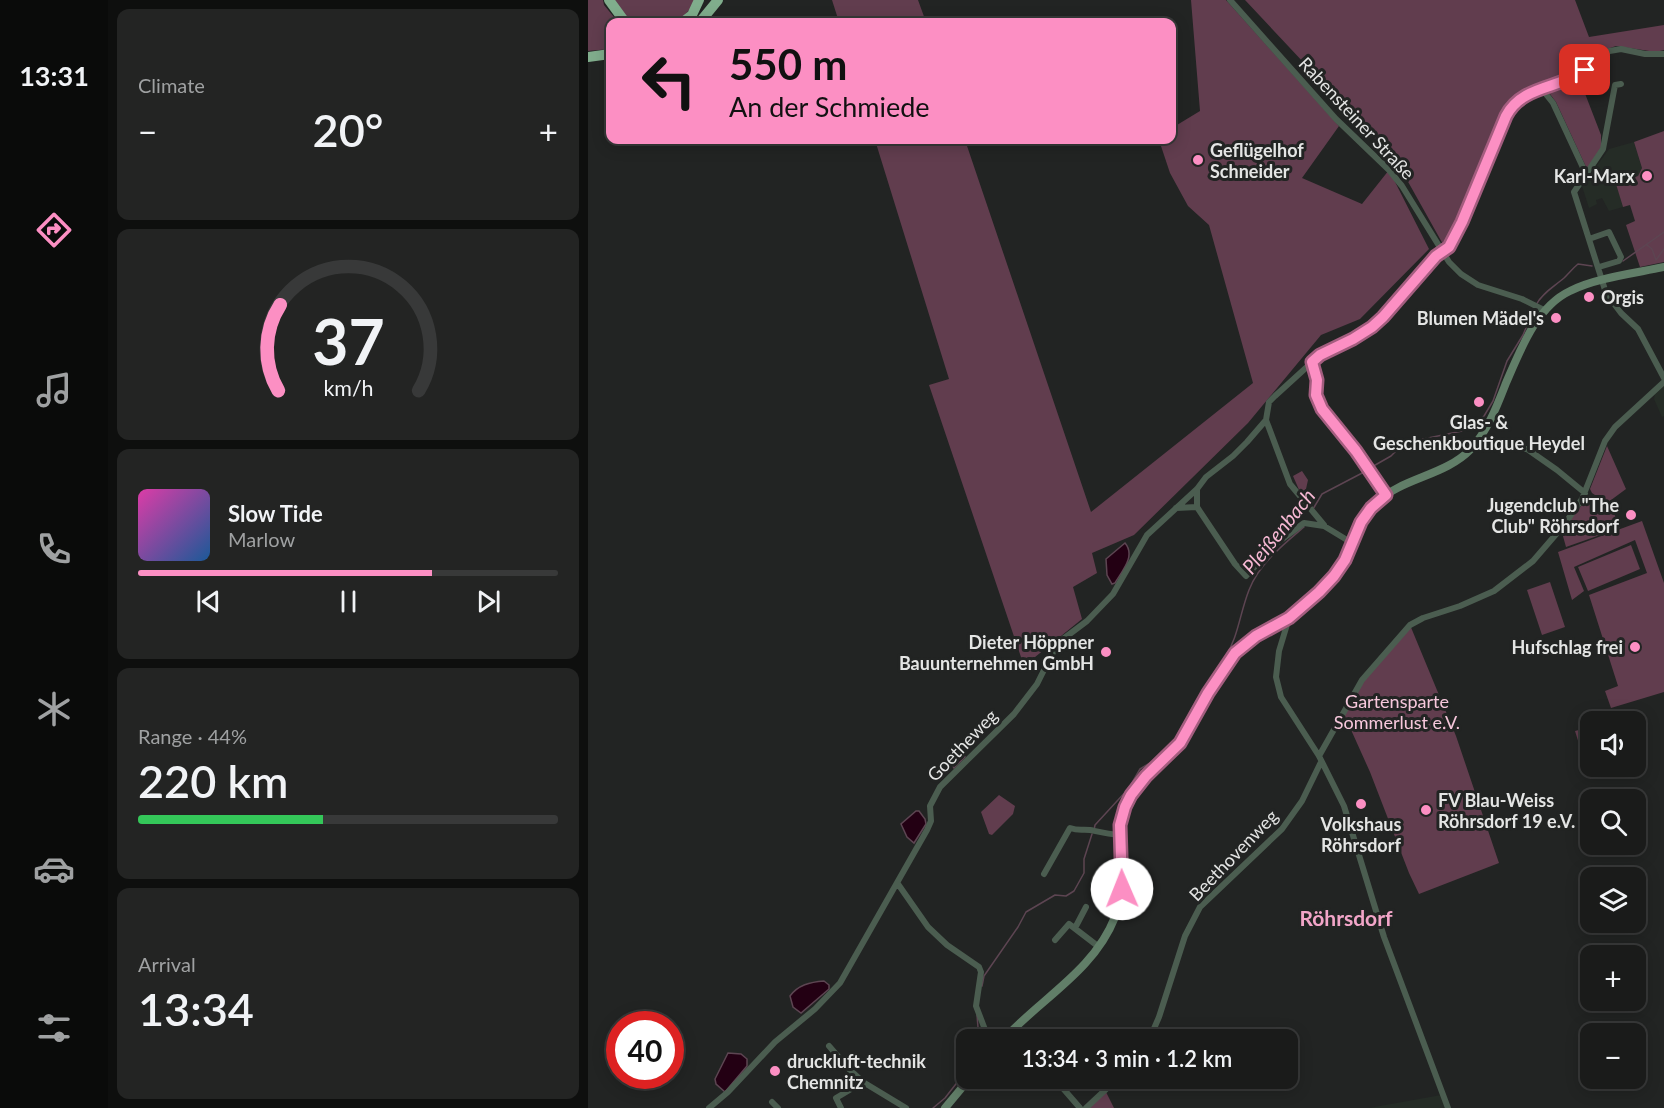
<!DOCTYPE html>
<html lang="en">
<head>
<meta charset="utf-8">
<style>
	:root { --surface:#1a1b1a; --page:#232423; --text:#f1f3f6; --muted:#9fa1a2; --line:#383939; --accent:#fc8fc3 }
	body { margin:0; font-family:Lato,sans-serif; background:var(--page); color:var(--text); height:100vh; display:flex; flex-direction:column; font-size:22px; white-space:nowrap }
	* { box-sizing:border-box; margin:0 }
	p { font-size:20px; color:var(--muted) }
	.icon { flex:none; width:33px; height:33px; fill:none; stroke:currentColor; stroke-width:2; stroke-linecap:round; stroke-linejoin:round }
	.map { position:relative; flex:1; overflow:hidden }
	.drawer { display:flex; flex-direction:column; gap:9px; padding:9px; background:#0e0f0e; width:480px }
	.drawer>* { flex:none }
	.hud { position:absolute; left:18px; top:18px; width:570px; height:126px; border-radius:12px; box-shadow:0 3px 15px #0003,0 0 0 2px var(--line); background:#fc8fc3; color:#111; overflow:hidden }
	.tools { position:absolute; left:992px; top:711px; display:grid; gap:12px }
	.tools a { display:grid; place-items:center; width:66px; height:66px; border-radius:12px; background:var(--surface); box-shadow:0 3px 15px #0003,0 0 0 2px var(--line); font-size:30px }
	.speed { position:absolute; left:18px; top:1011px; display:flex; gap:12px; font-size:30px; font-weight:700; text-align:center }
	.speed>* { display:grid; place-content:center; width:78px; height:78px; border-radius:50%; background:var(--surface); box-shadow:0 3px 15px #0003,0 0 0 2px var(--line); line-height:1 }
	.speed .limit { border:9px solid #d22; background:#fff; color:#111 }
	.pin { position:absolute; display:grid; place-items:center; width:51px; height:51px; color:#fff; margin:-26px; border-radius:12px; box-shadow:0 3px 9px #0006 }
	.me { position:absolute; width:66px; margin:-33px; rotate:359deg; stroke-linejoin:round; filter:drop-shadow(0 0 4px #0008) }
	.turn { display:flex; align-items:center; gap:21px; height:126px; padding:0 24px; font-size:27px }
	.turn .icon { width:78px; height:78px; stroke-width:2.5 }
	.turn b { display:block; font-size:42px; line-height:51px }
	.big { font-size:45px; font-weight:600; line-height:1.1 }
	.drawer .widget { flex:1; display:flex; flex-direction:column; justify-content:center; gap:9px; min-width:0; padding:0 21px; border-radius:12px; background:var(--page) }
	.drawer .dial { align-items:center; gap:0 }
	.dial svg { height:156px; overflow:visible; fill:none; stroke:var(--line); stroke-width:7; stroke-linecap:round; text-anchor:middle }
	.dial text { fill:var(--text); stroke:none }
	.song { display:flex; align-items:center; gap:18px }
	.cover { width:72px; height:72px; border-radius:9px; background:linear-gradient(135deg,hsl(320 70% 55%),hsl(210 70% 35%)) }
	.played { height:6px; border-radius:3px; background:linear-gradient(90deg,var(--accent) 70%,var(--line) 70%) }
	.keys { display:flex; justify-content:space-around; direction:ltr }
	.heat { display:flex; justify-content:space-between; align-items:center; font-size:33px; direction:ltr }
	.charge { height:9px; border-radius:4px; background:linear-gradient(90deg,#34c759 44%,var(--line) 0) }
	.trip { position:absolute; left:368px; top:1029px; width:342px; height:60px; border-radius:12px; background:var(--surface); box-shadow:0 3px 15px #0003,0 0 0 2px var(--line); font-weight:600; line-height:60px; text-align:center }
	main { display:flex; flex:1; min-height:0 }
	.dock { display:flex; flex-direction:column; width:108px; justify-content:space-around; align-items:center; background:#0a0b0a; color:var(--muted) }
	.dock .icon { width:42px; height:42px }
	.dock .on { color:var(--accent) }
	.dock b { font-size:27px; color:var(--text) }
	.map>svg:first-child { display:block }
	.built { fill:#252c26 }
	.green { fill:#613d4e }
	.water { fill:#230013; stroke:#5d4552; stroke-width:1.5 }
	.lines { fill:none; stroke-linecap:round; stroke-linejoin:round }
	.stream { stroke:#5d4552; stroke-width:1.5 }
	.street { stroke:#4b5d50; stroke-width:6 }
	.secondary { stroke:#617e68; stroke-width:8 }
	.highway { stroke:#80ad8c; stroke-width:10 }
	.route-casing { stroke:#a45d7f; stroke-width:15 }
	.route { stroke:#fc8fc3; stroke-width:10 }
	.poi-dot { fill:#fc8fc3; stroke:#222423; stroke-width:2 }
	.labels { text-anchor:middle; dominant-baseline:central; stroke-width:6; stroke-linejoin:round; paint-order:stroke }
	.street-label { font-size:18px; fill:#e4e5e4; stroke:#222423 }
	.poi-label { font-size:18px; font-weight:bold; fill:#e4e5e4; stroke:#222423; text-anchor:end }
	.park-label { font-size:18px; fill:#f7c8dc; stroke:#222423 }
	.water-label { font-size:20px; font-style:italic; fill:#f7b9d4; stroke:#222423 }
	.quarter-label { font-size:21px; font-weight:bold; fill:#f2a5c8; stroke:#222423 }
</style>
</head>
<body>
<main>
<nav class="dock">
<b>13:31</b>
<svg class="icon on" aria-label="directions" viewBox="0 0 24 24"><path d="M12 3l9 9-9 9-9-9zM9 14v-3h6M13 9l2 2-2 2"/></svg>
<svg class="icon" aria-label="music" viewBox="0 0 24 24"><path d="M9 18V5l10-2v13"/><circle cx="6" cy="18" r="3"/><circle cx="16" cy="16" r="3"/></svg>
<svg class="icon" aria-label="phone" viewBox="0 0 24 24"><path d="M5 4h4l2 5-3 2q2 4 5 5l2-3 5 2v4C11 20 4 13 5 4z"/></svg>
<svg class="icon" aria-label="climate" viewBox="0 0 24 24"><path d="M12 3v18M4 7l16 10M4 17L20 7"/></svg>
<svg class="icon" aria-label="car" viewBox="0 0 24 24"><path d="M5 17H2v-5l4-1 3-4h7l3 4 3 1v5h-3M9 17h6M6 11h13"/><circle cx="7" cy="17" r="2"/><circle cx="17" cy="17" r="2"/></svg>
<svg class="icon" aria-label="filters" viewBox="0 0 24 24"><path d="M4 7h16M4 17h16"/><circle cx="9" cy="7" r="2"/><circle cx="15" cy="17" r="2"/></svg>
</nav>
<section class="drawer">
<div class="widget"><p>Climate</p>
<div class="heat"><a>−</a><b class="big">20°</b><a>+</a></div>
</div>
<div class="widget dial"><svg viewBox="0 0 100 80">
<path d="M14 69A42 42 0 1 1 86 69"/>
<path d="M14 69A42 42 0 0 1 15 25" stroke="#fc8fc3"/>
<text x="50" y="56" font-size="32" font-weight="700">37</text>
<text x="50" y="72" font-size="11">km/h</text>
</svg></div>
<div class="widget">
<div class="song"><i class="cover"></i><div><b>Slow Tide</b><p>Marlow</p></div></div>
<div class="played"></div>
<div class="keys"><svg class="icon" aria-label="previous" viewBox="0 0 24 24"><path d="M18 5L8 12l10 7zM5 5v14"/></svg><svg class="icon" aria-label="pause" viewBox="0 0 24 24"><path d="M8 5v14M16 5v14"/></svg><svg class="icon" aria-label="next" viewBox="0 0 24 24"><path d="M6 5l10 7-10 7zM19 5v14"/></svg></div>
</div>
<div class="widget"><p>Range · 44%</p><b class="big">220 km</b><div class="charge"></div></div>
<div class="widget"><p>Arrival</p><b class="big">13:34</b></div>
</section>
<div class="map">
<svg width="1076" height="1108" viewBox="0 0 1076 1108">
	<rect width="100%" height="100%" fill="#222423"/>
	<path class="built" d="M1046 142 1054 168 1050 176 1029 185 1035 207 1021 211 1014 198 1008 200 1009 204 1001 208 994 186 1021 149Z
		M1076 386V416L1074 417 1066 399 1067 394Z
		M853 1095 857 1108H781Z"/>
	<path class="green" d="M0 0H15L16 5 30 22H22V49L0 51Z
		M25 0H107L104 7 90 22H42L31 11Z
		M244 0H330L338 22H251Z
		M603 0H638L751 126 714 178 774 204 801 170 841 249 772 319 733 335 660 423 546 535 504 553 509 573 485 587 494 619 436 666 341 385 361 379 287 140H377L503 512 665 383 621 225 600 206 582 173 571 140H584V128L612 111Z
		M657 0H987L1001 37 1076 25V50L1068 52 1028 46 1013 51 984 76 955 84 920 104 863 240 856 246 809 162Z
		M991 78 1013 135V148L999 169 968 102 959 90 982 83Z
		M1076 131V262L1052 267 1038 225 1047 221 1042 205 1035 207 1028 184 1050 176 1054 168 1046 142Z
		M1019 446 1038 489 1019 503 1004 493 1002 489Z
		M714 471 720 480 718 489 715 492H712L705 476Z
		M1000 498 1025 511 1032 528 978 547 973 529Z
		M1054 521 1076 583V692L1023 708 1017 691 1030 686 1001 595 1059 573 1047 540 986 567 996 591 984 600 970 552Z
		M1043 545 1052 569 1000 591 990 567Z
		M962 582 977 627 954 635 939 590Z
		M822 625 868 736 911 863 831 894 821 873 782 772 755 712 774 680Z
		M1002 727V766L1036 768 1002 779 987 731Z
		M411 795 427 806 425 814 404 835 401 834 393 812Z
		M517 1090 526 1108H498Z"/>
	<path class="water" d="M537 543C548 556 534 571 527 583L524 584 519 575 518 559Z
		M371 749 377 757 366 768 361 760V757Z
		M328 811H331L337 819 338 824 326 843 319 837 313 824Z
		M236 981 241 985V989L213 1013 205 1007 202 996C210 985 222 982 236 981Z
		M140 1053 153 1054 159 1059V1066L137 1092 128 1084 127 1079Z"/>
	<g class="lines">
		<path class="stream" d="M1059 245 1064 249 1068 260 1076 249
			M1035 261 1076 232
			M948 305C954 293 967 286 976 278 981 273 984 269 990 264L1004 266
			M782 468 803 456 816 443 874 431 896 416 905 401 919 361 935 335 946 309
			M725 509 734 494 778 471
			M636 660C651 635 651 616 661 590 671 564 696 544 716 527
			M506 830 507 825 541 788 552 769 570 758 586 741 607 703 621 682
			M394 986 396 976 430 927 438 912 467 895 478 896 486 891 496 873V859L504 834
			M389 1015 391 1040
			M345 1108 357 1098 378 1071"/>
		<path class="street" d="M642 0 748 119 801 170 814 186 861 262 873 274 890 285 934 299 958 311
			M1033 84 1027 85 1015 149 986 192 1018 293 1033 313 1050 329 1076 378
			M953 88 965 103 998 174
			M1001 239 1021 232 1033 257 1031 261 1011 267
			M724 362 729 380 728 395 734 409 768 451 798 495
			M678 420 702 484 736 525
			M884 448 939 449 969 470 997 493
			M609 489V507
			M588 508 609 507 647 564 658 576 689 543 716 523 736 526 764 543
			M701 618 691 651 688 677 693 697 731 756 756 806 796 937 860 1108
			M731 756 774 680 822 625 835 618 872 606 906 591 945 561 976 525 994 499 1017 441 1027 427 1076 382
			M456 874 482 828C491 831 494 829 502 830 512 832 521 834 531 835
			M310 884 340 927 359 945 391 967 393 972 388 1006 401 1040
			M487 928 498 907
			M467 940 481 924 511 947
			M423 1031 431 1040
			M561 1040 571 1017 597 936 612 907 694 829 714 801 733 762
			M241 1046 261 1069 275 1082 318 1108
			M466 1078 492 1108
			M184 1102 190 1108
			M121 1108 140 1092 187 1042 227 1009 252 983 339 830 343 821 342 806 352 787 426 714 449 684 464 654 475 639 499 621 525 594 559 535 609 489 618 477 645 456 659 442 678 420 681 402 687 396 732 355 766 339 784 327 795 317 848 256 861 247 866 240 918 116 926 104 938 95 950 89 983 79 997 70 1016 52 1033 49 1057 54H1076
			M253 1108 248 1098 275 1082
			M498 1108 530 1078"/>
		<path class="secondary" d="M415 1040C452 999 506 971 527 917 544 872 517 827 549 786 561 770 580 761 591 744 612 714 624 674 652 648 665 636 682 630 698 620 716 609 732 593 746 576 765 554 767 523 789 502 816 477 857 476 883 449 900 430 909 406 918 383 932 351 948 307 982 291 1007 278 1048 273 1076 267
			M357 1108 382 1078"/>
		<path class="highway" d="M21 0 37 22
			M95 22 104 15 111 0
			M112 22 130 0
			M0 57 22 54"/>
	</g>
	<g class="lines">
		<g class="route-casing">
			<path id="route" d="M534 889 532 825 537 807 543 795 558 776 592 743 620 693 647 653 668 636 701 618 731 592 746 576 757 560 773 522 783 508 798 495 768 451 734 409 728 395 729 380 724 362 732 355 765 339 784 327 795 317 848 256 861 247 874 222 918 116C934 85 972 89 997 70"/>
		</g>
		<use href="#route" class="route"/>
	</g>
	<g class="poi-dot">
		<circle cx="610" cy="160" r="6"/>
		<circle cx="1059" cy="176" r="6"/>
		<circle cx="1001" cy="297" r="6"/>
		<circle cx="968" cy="318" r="6"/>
		<circle cx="891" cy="402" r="6"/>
		<circle cx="1043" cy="515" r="6"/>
		<circle cx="1047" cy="647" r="6"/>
		<circle cx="518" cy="652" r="6"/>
		<circle cx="773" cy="804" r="6"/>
		<circle cx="838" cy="810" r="6"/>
		<circle cx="187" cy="1071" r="6"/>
	</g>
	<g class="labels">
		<g class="street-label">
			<text transform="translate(769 118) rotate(47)">Rabensteiner Straße</text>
			<text transform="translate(374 745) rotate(-46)">Goetheweg</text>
			<text transform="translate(645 855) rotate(-46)">Beethovenweg</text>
		</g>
		<g class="poi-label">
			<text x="622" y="150" text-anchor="start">Geflügelhof<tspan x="622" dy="21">Schneider</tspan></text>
			<text x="1047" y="176">Karl-Marx</text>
			<text x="1013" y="297" text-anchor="start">Orgis</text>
			<text x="956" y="318">Blumen Mädel's</text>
			<text x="891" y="422" text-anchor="middle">Glas- &amp;<tspan x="891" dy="21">Geschenkboutique Heydel</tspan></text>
			<text x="1031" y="505">Jugendclub "The<tspan x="1031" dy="21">Club" Röhrsdorf</tspan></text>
			<text x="506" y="642">Dieter Höppner<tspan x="506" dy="21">Bauunternehmen GmbH</tspan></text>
			<text x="1035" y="647">Hufschlag frei</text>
			<text x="850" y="800" text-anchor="start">FV Blau-Weiss<tspan x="850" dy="21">Röhrsdorf 19 e.V.</tspan></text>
			<text x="773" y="824" text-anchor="middle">Volkshaus<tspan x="773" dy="21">Röhrsdorf</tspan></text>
			<text x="199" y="1061" text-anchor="start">druckluft-technik<tspan x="199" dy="21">Chemnitz</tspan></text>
		</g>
		<g class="park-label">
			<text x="809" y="701">Gartensparte<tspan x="809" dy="21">Sommerlust e.V.</tspan></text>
		</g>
		<g class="water-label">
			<text transform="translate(690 531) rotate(-51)">Pleißenbach</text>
		</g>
		<g class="quarter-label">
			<text x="758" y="917">Röhrsdorf</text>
		</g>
	</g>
</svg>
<div class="tools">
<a><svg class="icon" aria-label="sound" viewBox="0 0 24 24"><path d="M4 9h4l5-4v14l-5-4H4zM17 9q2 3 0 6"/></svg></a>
<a><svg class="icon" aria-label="search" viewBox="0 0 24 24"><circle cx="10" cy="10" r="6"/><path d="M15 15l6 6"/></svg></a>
<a><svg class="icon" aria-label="layers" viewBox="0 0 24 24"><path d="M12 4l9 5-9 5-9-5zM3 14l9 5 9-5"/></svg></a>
<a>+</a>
<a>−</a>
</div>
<div class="speed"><div class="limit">40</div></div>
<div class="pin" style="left:997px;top:70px;background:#d93025"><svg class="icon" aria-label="arrive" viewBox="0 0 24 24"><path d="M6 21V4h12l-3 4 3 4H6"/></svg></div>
<svg class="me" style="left:534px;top:889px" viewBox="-20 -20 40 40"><circle r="19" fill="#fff"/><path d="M0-13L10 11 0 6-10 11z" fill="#fc8fc3"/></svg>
<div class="trip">13:34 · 3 min · 1.2 km</div>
<div class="hud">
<div class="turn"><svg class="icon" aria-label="left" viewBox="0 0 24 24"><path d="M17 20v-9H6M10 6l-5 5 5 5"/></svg><div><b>550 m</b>An der Schmiede</div></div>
</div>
</div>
</main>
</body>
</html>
